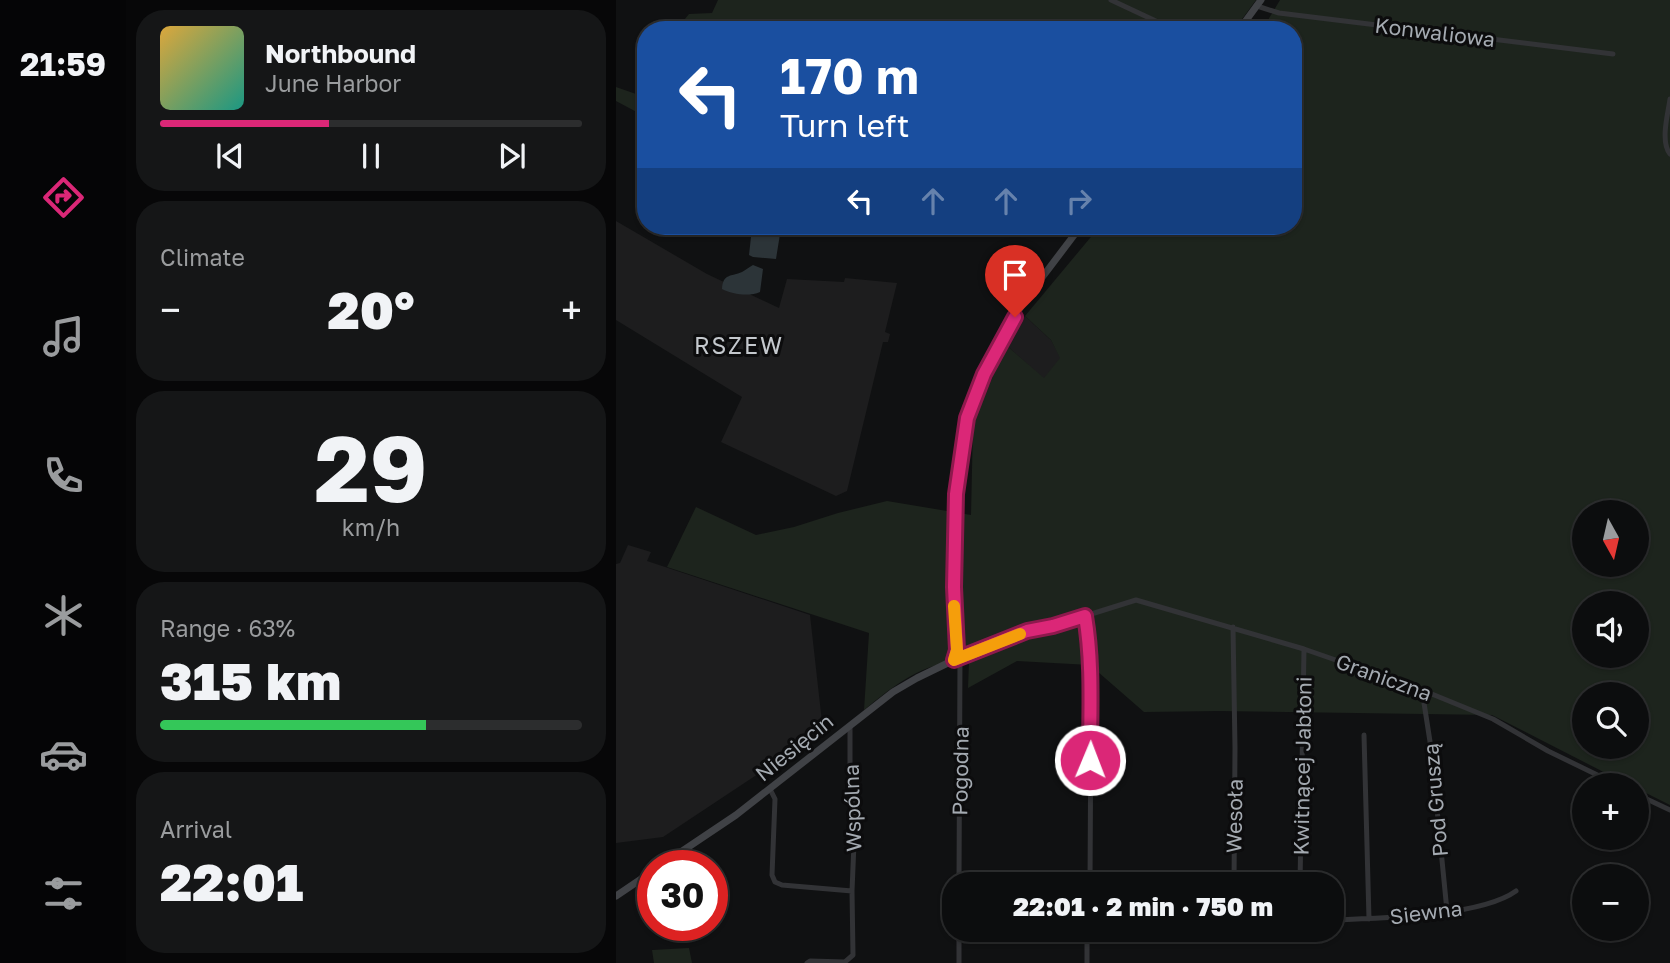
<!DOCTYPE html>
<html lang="en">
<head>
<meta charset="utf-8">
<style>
	:root { --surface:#0c0d0e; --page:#151617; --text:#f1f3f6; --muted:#9a9c9e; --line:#2c2d2e; --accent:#db2777 }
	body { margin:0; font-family:"Golos Text",sans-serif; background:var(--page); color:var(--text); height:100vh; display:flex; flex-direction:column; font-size:26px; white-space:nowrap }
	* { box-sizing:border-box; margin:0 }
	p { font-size:23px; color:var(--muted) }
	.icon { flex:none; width:38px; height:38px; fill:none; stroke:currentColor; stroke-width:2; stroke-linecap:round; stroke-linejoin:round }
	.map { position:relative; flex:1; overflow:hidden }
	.sheet { display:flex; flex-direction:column; gap:10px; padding:10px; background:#070708; width:490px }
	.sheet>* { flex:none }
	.banner { position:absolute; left:21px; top:21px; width:665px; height:214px; border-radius:28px; box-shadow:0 2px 5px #0004,0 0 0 2px var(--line); background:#1a4fa0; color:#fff; overflow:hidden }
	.needle { width:46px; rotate:172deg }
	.controls { position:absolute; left:956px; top:500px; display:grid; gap:14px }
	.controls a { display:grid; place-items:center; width:77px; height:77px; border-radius:50%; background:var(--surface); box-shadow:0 2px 5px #0004,0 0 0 2px var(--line); font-size:35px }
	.speed { position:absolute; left:21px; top:850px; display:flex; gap:14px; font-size:35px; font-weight:700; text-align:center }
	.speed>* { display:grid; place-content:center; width:91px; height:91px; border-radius:50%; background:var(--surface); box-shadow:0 2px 5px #0004,0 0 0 2px var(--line); line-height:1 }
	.speed .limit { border:10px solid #d22; background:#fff; color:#111 }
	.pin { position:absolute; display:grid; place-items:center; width:60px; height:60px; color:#fff; margin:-72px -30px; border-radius:50% 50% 50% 0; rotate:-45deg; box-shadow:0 0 7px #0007 }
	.pin .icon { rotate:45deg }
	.me { position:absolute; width:77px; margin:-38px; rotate:1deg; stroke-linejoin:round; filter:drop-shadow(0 0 5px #0008) }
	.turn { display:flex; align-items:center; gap:24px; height:147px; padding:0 28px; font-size:32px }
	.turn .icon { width:91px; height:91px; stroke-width:2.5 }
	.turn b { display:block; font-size:49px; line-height:60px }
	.lanes { display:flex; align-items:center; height:66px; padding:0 28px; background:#0003; justify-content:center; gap:35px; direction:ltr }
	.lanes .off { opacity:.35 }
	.big { font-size:52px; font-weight:800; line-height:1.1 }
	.sheet .tile { flex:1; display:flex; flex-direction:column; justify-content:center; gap:10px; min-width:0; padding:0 24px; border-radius:28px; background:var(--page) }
	.sheet .dial { align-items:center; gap:0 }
	.dial b { font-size:91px; line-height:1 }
	.song { display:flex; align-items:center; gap:21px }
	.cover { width:84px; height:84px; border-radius:10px; background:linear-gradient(135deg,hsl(40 70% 55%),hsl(170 70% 35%)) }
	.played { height:7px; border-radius:4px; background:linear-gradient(90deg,var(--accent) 40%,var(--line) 40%) }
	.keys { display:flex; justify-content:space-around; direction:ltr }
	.heat { display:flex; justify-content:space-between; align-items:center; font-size:38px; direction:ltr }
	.charge { height:10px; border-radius:5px; background:linear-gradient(90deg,#34c759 63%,var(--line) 0) }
	.trip { position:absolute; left:326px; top:872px; width:402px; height:70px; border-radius:28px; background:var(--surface); box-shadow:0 2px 5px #0004,0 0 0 2px var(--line); font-weight:800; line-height:70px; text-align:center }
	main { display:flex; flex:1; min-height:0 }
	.dock { display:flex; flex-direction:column; width:126px; justify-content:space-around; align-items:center; background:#050506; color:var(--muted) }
	.dock .icon { width:49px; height:49px }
	.dock .active { color:var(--accent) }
	.dock b { font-size:32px; color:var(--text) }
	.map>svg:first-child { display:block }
	.built { fill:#1d1d1e }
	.green { fill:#1d241d; fill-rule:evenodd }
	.water { fill:#2c3438 }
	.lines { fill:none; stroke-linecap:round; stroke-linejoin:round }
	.street { stroke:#323336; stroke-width:5 }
	.secondary { stroke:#404246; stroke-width:7 }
	.route-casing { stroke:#8e194d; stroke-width:18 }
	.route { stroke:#db2777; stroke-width:12 }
	.slow { stroke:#f59e0b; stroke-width:12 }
	.labels { text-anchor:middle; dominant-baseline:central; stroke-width:6; stroke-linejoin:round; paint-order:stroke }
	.street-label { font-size:21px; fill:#a4aab1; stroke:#0c0c0d }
	.neighbourhood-label { font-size:23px; letter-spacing:2px; fill:#c4c8cd; stroke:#0c0c0d }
</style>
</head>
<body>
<main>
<nav class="dock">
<b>21:59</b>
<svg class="icon active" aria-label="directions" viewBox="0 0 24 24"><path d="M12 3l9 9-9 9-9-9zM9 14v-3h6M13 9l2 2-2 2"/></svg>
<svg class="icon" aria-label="music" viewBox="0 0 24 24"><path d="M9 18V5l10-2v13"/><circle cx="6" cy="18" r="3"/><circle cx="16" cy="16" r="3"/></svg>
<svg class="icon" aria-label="phone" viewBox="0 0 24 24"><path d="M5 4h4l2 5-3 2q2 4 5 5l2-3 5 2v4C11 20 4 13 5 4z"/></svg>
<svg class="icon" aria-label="climate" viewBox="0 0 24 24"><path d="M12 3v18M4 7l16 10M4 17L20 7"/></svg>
<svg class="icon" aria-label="car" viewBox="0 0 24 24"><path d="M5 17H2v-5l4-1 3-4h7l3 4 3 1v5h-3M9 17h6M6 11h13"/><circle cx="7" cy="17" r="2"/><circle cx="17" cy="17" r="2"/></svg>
<svg class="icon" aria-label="filters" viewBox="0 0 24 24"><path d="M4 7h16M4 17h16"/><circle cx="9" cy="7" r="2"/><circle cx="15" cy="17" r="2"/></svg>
</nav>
<section class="sheet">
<div class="tile">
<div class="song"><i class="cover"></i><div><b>Northbound</b><p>June Harbor</p></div></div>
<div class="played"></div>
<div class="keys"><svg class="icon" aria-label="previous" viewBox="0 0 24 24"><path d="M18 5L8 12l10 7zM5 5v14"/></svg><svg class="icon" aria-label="pause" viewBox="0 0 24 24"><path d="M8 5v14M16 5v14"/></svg><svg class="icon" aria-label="next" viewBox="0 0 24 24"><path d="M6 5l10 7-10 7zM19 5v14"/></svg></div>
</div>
<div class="tile"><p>Climate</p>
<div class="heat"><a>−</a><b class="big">20°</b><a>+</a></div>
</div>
<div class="tile dial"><b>29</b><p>km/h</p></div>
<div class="tile"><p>Range · 63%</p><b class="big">315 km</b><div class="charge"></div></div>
<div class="tile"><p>Arrival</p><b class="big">22:01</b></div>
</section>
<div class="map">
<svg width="1054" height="963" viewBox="0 0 1054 963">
	<rect width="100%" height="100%" fill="#101112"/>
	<path class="built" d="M0 221 91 274 163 308 171 279 228 282 229 278 281 283 269 332 274 334 272 342H267L231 491 220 496 105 442 126 397 0 320Z
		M409 316 435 340 445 358 428 379 390 345Z
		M12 545 35 552 31 561 194 615 207 731 47 837 0 843V564L4 563Z"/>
	<path class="green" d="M102 0H640L618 30H60L73 14 96 13Z
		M664 0H1054V805L1020 788V786H1015L876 715 603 711 528 712 474 665 401 661 352 688 353 662C310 659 280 684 248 710L253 633 51 567 80 507 140 535 178 527 222 513 271 501 355 515 357 424 390 345 428 378 444 358 435 340 409 316 484 226H677V30H646ZM968 513H1020V565H968ZM968 604H1020V656H968ZM968 695H1020V747H968Z
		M0 87 20 94H30V117L0 101Z
		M73 948 76 963H38L36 950Z"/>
	<path class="water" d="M136 228 164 234 160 259 137 257 133 255Z
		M137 265 147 269 144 292C133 297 116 294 106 289 107 273 115 277 126 272 130 270 133 267 137 265Z"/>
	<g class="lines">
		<path class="street" d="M495 0 559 30
			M641 6 663 13 997 54
			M1054 99C1052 114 1044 141 1054 154
			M469 616 472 634 475 707 474 884
			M617 627 619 748 618 884
			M338 660 411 631 437 626 520 600 688 649 806 690 877 719 932 751 1004 786
			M806 690 815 748 831 911
			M748 735 753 919
			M154 789 159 799 156 875 159 882 166 885 236 891
			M1020 794 1054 810
			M343 884 344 658
			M684 884 688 649
			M716 920C762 918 864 917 900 891
			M191 963 194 961 229 962 237 955 236 891 239 819 234 776V725
			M343 963V929
			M471 963V929"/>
		<path class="secondary" d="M623 30 645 0
			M44 866 120 815 277 692 301 678 338 660 341 650 338 588 340 494 353 407 384 341 409 300 465 226
			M0 896 37 871"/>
	</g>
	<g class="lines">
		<g class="route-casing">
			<path id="route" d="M399 317 368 374 351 418 340 494 338 587 341 650 338 660 411 631 437 626 469 616C477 663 474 712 474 760"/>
		</g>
		<use href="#route" class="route"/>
		<path class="slow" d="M338 606 341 650 338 660 404 634"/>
	</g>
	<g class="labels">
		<g class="street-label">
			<text transform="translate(819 32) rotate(7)">Konwaliowa</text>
			<text transform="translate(768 677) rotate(20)">Graniczna</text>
			<text transform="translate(178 747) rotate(-39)">Niesięcin</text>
			<text transform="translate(686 766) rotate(-89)">Kwitnącej Jabłoni</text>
			<text transform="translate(344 771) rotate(-89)">Pogodna</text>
			<text transform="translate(819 800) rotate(-95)">Pod Gruszą</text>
			<text transform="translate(236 808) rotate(-92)">Wspólna</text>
			<text transform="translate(618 816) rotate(-89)">Wesoła</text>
			<text transform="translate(810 912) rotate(-7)">Siewna</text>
		</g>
		<g class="neighbourhood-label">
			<text x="123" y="345">RSZEW</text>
		</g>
	</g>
</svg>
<div class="controls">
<a><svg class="needle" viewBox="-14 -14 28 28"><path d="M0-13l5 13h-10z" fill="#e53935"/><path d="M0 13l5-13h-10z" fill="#9a9c9e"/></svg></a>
<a><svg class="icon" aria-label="sound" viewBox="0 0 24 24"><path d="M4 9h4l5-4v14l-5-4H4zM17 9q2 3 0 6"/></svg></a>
<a><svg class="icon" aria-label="search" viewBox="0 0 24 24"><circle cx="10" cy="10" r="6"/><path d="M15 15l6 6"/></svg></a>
<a>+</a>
<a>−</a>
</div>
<div class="speed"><div class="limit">30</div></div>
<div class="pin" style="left:399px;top:317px;background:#d93025"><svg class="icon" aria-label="arrive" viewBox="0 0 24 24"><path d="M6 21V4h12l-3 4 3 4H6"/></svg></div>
<svg class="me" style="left:474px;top:760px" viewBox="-20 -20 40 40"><circle r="17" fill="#db2777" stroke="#fff" stroke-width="3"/><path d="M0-11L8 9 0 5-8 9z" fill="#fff"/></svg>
<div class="trip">22:01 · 2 min · 750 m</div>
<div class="banner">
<div class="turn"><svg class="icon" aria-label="left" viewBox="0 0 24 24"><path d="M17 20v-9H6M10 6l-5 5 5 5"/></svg><div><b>170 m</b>Turn left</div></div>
<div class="lanes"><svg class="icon" aria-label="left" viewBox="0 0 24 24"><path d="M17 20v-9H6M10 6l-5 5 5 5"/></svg><svg class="icon off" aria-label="ahead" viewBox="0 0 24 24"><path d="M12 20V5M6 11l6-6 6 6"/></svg><svg class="icon off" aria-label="ahead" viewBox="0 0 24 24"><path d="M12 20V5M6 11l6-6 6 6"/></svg><svg class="icon off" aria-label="right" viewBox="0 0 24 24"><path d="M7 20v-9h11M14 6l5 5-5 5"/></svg></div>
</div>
</div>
</main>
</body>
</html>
